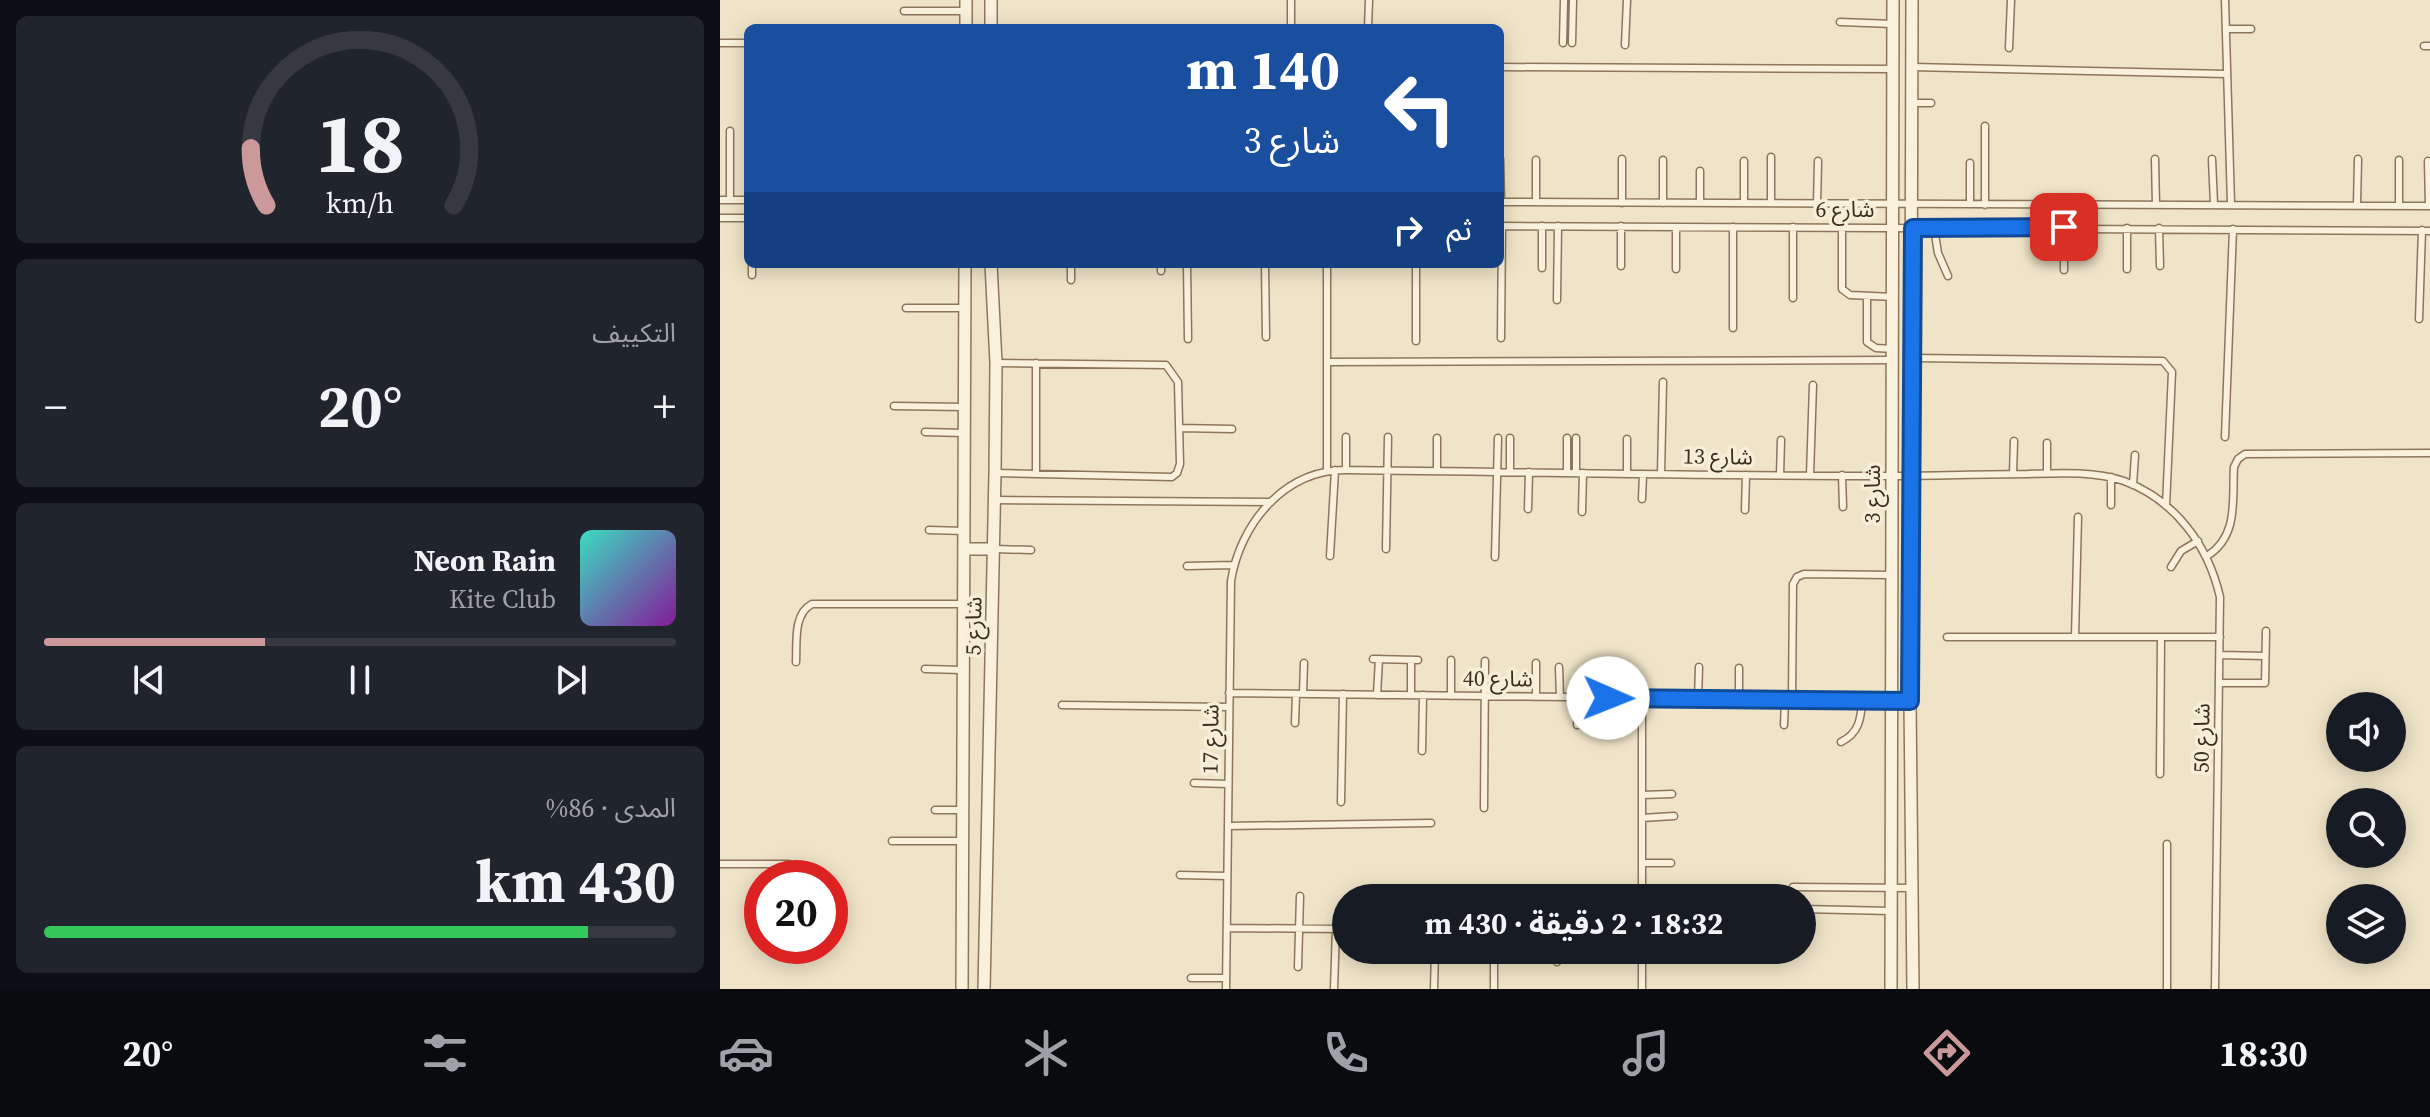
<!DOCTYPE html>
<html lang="ar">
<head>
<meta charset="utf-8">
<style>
	:root { --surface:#171b24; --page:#20242c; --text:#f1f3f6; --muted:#9ea1a6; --line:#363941; --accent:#cc999b }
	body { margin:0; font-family:"Source Serif 4","Noto Sans Arabic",serif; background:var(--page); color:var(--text); direction:rtl; height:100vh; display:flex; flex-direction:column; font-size:30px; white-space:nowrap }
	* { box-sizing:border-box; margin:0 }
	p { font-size:26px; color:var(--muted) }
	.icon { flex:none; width:44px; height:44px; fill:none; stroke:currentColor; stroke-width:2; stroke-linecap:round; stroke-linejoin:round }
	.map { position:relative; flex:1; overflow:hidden; direction:ltr }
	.side { display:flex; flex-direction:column; gap:16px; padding:16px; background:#0d0f14; width:720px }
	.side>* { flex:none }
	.banner { position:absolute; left:24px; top:24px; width:760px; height:244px; border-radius:12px; box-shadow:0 4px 20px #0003; direction:rtl; background:#1a4fa0; color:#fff; overflow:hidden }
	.controls { position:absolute; left:1606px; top:692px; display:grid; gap:16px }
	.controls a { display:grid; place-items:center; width:80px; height:80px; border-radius:50%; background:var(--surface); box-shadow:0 4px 20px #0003; font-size:40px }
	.speed { position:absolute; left:24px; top:860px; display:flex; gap:16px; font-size:40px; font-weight:700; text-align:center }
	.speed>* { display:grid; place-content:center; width:104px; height:104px; border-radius:50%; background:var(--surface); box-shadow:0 4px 20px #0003; line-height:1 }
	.speed .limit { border:12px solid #d22; background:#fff; color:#111 }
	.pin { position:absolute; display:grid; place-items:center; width:68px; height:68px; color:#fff; margin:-34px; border-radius:16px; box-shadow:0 4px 12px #0006 }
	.me { position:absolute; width:88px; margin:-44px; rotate:91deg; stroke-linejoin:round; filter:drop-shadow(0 0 6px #0008) }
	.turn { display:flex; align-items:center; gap:28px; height:168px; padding:0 32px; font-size:36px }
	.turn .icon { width:104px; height:104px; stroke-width:2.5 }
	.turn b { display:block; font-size:56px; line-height:68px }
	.then { display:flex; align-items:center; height:76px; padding:0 32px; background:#0003; gap:16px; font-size:30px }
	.big { font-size:60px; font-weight:700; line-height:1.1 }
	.side .widget { flex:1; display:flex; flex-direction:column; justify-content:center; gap:12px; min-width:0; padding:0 28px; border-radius:12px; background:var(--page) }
	.side .dial { align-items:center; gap:0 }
	.dial svg { height:208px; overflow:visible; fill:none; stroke:var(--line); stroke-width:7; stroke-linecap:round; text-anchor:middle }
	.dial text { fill:var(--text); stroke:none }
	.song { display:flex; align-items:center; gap:24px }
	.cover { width:96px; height:96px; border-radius:12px; background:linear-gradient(135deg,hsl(170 70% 55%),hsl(290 70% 35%)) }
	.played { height:8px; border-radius:4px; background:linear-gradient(90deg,var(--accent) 35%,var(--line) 35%) }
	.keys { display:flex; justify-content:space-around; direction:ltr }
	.heat { display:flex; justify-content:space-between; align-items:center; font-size:44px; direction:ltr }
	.charge { height:12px; border-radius:6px; background:linear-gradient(90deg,#34c759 86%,var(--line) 0) }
	.trip { position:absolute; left:612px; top:884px; width:484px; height:80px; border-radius:40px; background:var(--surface); box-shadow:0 4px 20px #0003; font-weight:700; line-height:80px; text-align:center; direction:rtl }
	.menu { display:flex; height:128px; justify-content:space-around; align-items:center; background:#090b0e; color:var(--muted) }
	.menu .icon { width:56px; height:56px }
	.menu .current { color:var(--accent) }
	.menu b { font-size:36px; color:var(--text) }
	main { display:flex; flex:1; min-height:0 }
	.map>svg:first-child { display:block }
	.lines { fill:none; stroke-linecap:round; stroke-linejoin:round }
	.service-casing { stroke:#8d765c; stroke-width:9 }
	.minor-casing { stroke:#8d765c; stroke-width:14 }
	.service { stroke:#faf1dc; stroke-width:6 }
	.minor { stroke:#faf1dc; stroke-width:11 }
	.route-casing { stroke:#114b97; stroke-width:20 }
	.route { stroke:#1a73e8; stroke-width:14 }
	.labels { text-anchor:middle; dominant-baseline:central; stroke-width:7; stroke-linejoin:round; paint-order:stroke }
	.street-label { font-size:22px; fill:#3d2e20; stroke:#f7eed8 }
</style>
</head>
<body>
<main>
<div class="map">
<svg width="1710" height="989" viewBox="0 0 1710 989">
	<rect width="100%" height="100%" fill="#f0e4c8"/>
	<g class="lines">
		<g class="service-casing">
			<path id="service" d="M571 0V28
				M1505 0 1511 204
				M184 11H246
				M1120 22 1173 24
				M648 28 649 0
				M1506 29H1531
				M0 43H28
				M843 43 844 0
				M852 43 853 0
				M905 45 907 0
				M1704 46H1710
				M1289 48 1291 0
				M780 67 1173 69
				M1192 67 1507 74
				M1193 103H1211
				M780 159 781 202
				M1435 159 1436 205
				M1492 159 1494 204
				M816 160V202
				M1679 160V206
				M1024 161V203
				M1708 161 1709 206
				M0 200H28
				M10 200V131
				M780 202 1710 206
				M902 203V159
				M943 203V160
				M980 203V171
				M1051 203V157
				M1097 204 1098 161
				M1250 204V163
				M1265 205V126
				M1344 205V270
				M1637 205 1638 159
				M0 218H28
				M780 226 1710 231
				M1073 227V298
				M1122 227V289L1130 295 1174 297
				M1214 228 1218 253 1228 276
				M1439 228 1440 266
				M32 264V275
				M351 264V280
				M467 264 468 339
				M545 264 546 337
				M607 264V471
				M901 266V226
				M822 268V226
				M956 269V227
				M1407 269V228
				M441 271V264
				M1147 296V342L1156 348 1173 349
				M837 300 838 226
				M186 308H245
				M1699 319 1702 230
				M1013 328V227
				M781 338 782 226
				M696 341V264
				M1193 358 1443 361 1452 372 1446 506
				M607 362 1172 360
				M174 406 244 407
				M459 428 512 429
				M205 432 244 433
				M1505 437 1513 229
				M847 438V473
				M856 438V473
				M1327 443V473
				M626 470V437
				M717 471V438
				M790 472V438
				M275 473 452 477 457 473 460 464 458 382 446 365 276 363
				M907 473V439
				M316 474V363
				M941 474 943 382
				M1293 474 1294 441
				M1060 475 1061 440
				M1090 475 1093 385
				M1122 475 1123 507
				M1413 485 1415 455
				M922 499 923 474
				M275 500 551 502
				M1391 505V477
				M808 509 809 472
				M1025 510 1026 475
				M862 512 863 473
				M209 530 244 531
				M275 549 311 550
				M666 549 668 437
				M610 556 615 470
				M1487 556C1519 536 1512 500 1514 467L1518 459 1525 454 1710 453
				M775 557 778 438
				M467 566 513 565
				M1451 567 1461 551 1478 541
				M1227 637H1500
				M1355 637 1358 517
				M1500 655 1545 656
				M653 659 698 660
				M76 662C77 642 73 614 92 604H243
				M816 663V697
				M839 667 840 697
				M888 668V698
				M205 669 243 670
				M1500 683H1545L1546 631
				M509 693 1189 701
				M583 694 584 663
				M657 695 659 659
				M691 695V660
				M731 696V660
				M922 698V898
				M978 699 979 667
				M1019 699V668
				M1072 700 1073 584 1077 577 1084 574 1171 575
				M342 705 509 707
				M575 723 576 694
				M857 725V697
				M1064 725 1065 700
				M1121 742C1139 733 1141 719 1142 701
				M702 751 703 695
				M1440 774 1441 637
				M474 783 508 784
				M922 795 952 794
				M621 802 623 694
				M764 808 765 661
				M215 810H243
				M922 818 954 816
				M508 826 711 823
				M172 841H242
				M1447 844V989
				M922 863H951
				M0 864H69
				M460 875 507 876
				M1073 887 1193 888
				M667 897V898
				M730 898V897
				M1082 909 1171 911
				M507 928 626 929
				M922 950V989
				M837 962V950
				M578 967 580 896
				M471 978H506
				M506 989 511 581C520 525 563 470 626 470 807 472 988 476 1169 476 1215 476 1262 474 1308 474 1339 473 1374 471 1404 481 1455 500 1488 545 1500 597L1495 989
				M614 989 616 929
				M714 989 715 950
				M774 989V950"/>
		</g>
		<g class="minor-casing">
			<path id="minor" d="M1192 0 1190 701 1193 989
				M246 28V0
				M271 28V0
				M244 549H274
				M242 989 245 264
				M264 989 275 473 276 363 271 264
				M1171 989 1173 0"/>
		</g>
		<use href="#service" class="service"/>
		<use href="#minor" class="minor"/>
	</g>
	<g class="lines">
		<g class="route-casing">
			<path id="route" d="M888 698 1190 701 1193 228 1344 227"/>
		</g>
		<use href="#route" class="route"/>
	</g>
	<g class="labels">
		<g class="street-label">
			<text x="1125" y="209">شارع 6</text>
			<text transform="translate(998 456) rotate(1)">شارع 13</text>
			<text transform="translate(1152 494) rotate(-90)">شارع 3</text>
			<text transform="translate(253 626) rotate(-89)">شارع 5</text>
			<text transform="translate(778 678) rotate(1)">شارع 40</text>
			<text transform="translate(1481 738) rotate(-89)">شارع 50</text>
			<text transform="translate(490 739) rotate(-89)">شارع 17</text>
		</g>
	</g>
</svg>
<div class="controls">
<a><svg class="icon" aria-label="sound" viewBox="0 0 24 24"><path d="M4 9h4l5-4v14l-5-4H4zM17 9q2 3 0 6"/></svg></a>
<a><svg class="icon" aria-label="search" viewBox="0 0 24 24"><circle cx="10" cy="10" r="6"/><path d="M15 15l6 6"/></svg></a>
<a><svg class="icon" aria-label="layers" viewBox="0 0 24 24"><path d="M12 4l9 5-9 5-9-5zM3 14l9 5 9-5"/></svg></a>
</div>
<div class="speed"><div class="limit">20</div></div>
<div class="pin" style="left:1344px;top:227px;background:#d93025"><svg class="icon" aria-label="arrive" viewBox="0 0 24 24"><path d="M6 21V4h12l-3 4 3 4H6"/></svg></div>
<svg class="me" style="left:888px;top:698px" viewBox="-20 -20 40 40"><circle r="19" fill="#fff"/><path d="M0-13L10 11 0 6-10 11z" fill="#1a73e8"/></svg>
<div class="trip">18:32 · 2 دقيقة · 430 m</div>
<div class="banner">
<div class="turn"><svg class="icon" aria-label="left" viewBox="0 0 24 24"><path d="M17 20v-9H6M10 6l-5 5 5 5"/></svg><div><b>140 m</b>شارع 3</div></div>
<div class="then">ثم<svg class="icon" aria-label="right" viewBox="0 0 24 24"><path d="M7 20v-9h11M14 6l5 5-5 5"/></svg></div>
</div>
</div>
<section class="side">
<div class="widget dial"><svg viewBox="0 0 100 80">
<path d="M14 69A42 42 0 1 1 86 69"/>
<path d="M14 69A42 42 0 0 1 8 47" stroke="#cc999b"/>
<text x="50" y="56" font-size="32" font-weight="700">18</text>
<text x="50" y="72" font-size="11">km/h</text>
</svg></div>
<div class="widget"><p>التكييف</p>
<div class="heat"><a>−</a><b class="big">20°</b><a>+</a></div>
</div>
<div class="widget">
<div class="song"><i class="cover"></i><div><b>Neon Rain</b><p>Kite Club</p></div></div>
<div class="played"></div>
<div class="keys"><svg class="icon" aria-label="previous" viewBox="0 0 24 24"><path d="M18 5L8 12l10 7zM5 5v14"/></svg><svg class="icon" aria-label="pause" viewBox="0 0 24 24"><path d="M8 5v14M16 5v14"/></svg><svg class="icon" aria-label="next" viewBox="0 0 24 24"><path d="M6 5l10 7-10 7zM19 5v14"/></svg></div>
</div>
<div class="widget"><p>المدى · 86%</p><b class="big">430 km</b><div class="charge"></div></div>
</section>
</main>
<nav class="menu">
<b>18:30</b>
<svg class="icon current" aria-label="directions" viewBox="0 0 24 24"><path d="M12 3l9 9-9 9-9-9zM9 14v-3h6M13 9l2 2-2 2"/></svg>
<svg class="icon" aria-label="music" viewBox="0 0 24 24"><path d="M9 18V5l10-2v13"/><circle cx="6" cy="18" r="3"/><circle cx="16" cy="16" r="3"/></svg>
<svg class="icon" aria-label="phone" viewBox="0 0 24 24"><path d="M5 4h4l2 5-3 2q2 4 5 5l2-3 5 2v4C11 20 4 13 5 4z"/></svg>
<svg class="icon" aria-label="climate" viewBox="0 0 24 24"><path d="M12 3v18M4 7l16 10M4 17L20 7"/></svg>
<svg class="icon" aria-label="car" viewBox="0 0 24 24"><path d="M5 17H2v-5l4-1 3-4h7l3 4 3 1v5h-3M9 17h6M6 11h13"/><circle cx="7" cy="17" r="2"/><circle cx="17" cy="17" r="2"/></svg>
<svg class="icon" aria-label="filters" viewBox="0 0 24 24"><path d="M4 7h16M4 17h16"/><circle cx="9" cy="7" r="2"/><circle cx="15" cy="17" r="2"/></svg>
<b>20°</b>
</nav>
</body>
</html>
